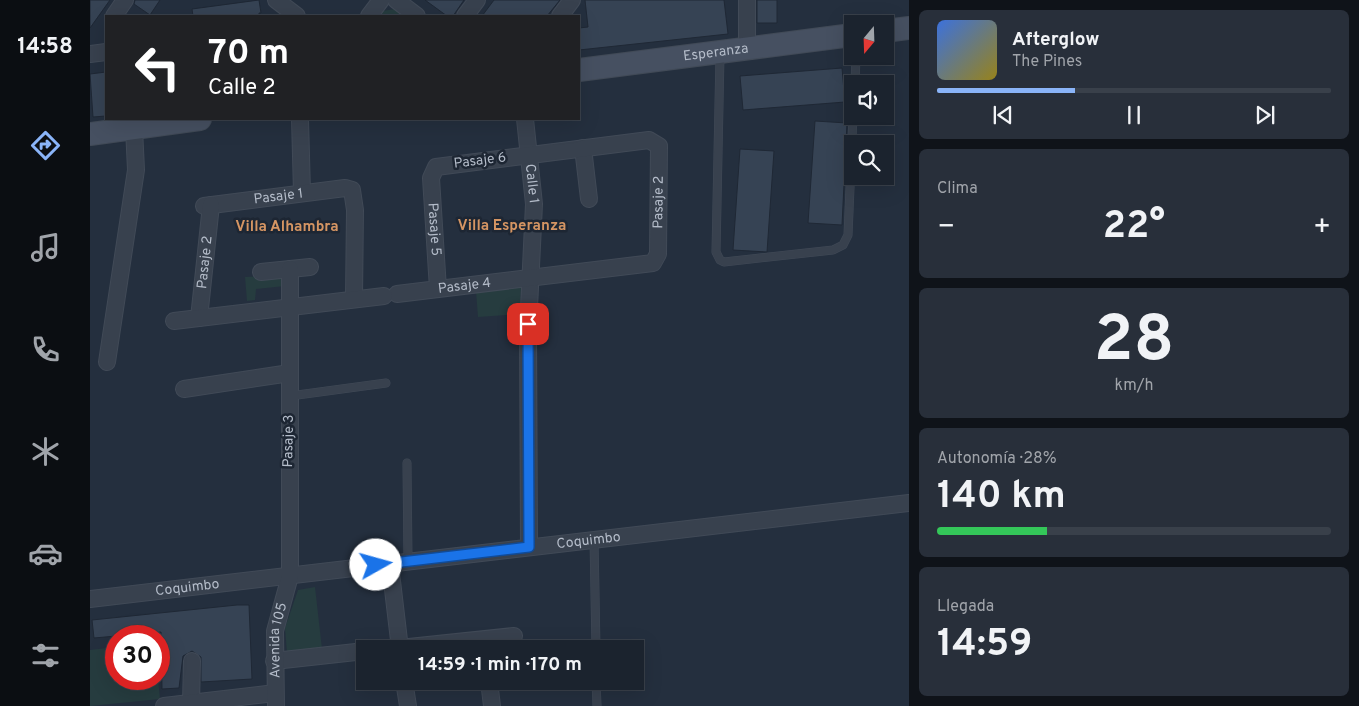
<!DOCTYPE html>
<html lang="es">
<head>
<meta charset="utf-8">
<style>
	:root { --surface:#1b232e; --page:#282f3a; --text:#f1f3f6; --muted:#a0a4aa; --line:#39404a; --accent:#8ab4f8 }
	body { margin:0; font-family:Overpass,sans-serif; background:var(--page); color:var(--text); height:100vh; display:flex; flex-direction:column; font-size:19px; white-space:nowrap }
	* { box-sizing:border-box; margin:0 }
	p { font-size:16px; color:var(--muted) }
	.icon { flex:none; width:28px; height:28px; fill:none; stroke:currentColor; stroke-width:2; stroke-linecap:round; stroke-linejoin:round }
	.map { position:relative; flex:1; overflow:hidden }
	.panel { display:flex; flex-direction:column; gap:10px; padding:10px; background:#0f1319; width:450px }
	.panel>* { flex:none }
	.top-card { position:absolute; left:15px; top:15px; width:475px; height:105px; border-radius:0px; box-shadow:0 5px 20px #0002,0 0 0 1px var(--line); background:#202124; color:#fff; overflow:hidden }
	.needle { width:32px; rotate:199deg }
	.tools { position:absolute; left:754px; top:15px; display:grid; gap:10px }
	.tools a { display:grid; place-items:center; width:50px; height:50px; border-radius:0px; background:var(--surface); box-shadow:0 5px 20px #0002,0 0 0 1px var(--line); font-size:25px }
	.speed { position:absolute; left:15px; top:625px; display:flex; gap:10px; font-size:25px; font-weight:700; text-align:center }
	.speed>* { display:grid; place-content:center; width:65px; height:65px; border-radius:50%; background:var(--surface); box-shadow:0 5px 20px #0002,0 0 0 1px var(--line); line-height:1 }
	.speed .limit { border:8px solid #d22; background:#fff; color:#111 }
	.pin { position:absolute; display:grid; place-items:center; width:42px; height:42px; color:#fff; margin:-21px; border-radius:10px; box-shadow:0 2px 8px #0006 }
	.me { position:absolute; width:55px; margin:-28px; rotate:83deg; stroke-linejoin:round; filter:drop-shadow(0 0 4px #0008) }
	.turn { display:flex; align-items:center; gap:18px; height:105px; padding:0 20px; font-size:22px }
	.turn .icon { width:65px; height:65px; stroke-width:2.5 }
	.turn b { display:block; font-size:35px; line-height:42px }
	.big { font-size:38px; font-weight:700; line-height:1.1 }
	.panel .tile { flex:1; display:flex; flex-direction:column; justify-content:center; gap:8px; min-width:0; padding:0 18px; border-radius:8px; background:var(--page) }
	.panel .dial { align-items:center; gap:0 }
	.dial b { font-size:65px; line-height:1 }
	.song { display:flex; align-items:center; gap:15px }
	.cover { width:60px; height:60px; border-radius:8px; background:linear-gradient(135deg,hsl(220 70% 55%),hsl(50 70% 35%)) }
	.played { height:5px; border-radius:2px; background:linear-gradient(90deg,var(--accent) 35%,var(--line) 35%) }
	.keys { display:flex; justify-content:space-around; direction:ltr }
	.heat { display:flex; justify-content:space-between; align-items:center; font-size:28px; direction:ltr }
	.charge { height:8px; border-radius:4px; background:linear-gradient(90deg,#34c759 28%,var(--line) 0) }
	.trip { position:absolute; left:266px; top:640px; width:288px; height:50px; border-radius:0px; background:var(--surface); box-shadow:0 5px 20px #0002,0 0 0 1px var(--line); font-weight:700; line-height:50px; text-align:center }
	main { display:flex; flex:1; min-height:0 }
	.tabs { display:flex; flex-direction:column; width:90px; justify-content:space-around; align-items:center; background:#0b0e12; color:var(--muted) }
	.tabs .icon { width:35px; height:35px }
	.tabs .active { color:var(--accent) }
	.tabs b { font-size:22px; color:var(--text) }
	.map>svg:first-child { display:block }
	.green { fill:#263c3f }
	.building { fill:#364354; stroke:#1f2835 }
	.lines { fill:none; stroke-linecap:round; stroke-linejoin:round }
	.lane-casing { stroke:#414a57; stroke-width:9 }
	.street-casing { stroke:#414a57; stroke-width:18 }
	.secondary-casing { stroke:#414a57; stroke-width:24 }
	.lane { stroke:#38414e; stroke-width:8 }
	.street { stroke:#38414e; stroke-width:16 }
	.secondary { stroke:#465061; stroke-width:22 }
	.route-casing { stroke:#114b97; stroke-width:12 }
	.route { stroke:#1a73e8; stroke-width:9 }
	.labels { text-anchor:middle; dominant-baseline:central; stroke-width:5; stroke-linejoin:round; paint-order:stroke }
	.street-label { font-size:14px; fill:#b4bcc9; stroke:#1d2633 }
	.neighbourhood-label { font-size:15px; font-weight:bold; fill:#d59563; stroke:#1d2633 }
</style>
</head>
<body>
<main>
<nav class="tabs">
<b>14:58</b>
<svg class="icon active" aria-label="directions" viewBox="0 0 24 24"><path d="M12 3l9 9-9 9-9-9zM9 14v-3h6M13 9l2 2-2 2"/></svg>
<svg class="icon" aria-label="music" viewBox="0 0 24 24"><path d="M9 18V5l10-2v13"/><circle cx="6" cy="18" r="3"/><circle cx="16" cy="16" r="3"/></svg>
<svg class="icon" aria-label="phone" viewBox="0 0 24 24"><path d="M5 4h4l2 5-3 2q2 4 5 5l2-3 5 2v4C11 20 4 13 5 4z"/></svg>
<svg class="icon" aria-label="climate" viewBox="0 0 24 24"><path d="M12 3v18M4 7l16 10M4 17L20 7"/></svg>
<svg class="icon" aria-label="car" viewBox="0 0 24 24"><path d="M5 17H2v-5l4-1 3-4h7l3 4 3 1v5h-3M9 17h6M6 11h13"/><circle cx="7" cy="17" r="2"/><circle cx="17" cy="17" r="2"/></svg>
<svg class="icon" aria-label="filters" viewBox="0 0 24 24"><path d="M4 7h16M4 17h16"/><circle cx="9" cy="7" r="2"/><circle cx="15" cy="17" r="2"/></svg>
</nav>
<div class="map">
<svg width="819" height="706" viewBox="0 0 819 706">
	<rect width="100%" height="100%" fill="#242f3e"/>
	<path class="green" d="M305 9 314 16H288L292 11Z
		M195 275V286L166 289 165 300 157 301 155 277Z
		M431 286 430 314 388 317 386 291Z
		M225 587 232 649 197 653 195 628 208 590Z
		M26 647V679H68L70 699 0 706V650Z"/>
	<path class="building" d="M0 0H20L0 28Z
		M45 0H70L60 15 44 4Z
		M169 0 171 13H169V16H103L102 9Z
		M335 0H374L363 16H357Z
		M404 0H470L457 16H392Z
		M495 0H634L638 34 489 50V28L498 27Z
		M667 0H687V23H667Z
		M752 68 755 102 653 110 650 76Z
		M16 72V116L3 117 0 74Z
		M725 121 757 123 752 225 718 223Z
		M650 149 684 151 677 252 643 250Z
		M147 605H159L162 679 111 682V657L102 651 93 656 89 688 72 689 71 632 4 638 2 620Z"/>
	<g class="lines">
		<g class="lane-casing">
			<path id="lane" d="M630 55 626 252 630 260 634 262 743 250 753 245 758 235 763 116
				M765 84 766 56
				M200 396 296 383
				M317 463 318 561
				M504 539 506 649
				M506 681 507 706"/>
		</g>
		<g class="street-casing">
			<g id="street">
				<path d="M186 0 207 16"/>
				<path d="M306 0 327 16"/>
				<path d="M657 0V50"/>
				<path d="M24 16 35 0"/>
				<path d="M279 16 291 0"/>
				<path d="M375 16 387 0"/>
				<path d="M470 16 482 0"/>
				<path d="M0 54 16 52"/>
				<path d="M210 119 212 193"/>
				<path id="s1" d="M435 119 444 204 439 308"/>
				<path d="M493 148 499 199"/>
				<path id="s2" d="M114 206 255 188 262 190 265 210 264 299"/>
				<path d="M171 272 220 267"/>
				<path id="s3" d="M307 294 563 263 568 254 569 146 559 140 346 167 341 178 348 289"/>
				<path id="s4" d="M109 318 121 205"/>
				<path d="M84 321 294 296"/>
				<path d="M438 324 439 547"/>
				<path d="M17 362 46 170 44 128"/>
				<path d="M94 389 200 373"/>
				<path d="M300 564 310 649"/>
				<path id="s5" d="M0 599 819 503"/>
				<path d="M300 649 424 636"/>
				<path d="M184 661 275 651"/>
				<path d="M314 681 318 706"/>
				<path d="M399 681 402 706"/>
				<path d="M101 703 102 661"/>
				<path d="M74 706 185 693"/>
				<path id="s6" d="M186 706 185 631 200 576V269"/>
			</g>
		</g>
		<g class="secondary-casing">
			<g id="secondary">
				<path d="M795 31 819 28"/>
				<path id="s7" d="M489 70 762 35"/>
				<path d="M0 134 110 119"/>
			</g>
		</g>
		<use href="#lane" class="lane"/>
		<use href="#street" class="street"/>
		<use href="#secondary" class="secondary"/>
	</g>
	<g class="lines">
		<g class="route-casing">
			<path id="route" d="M286 565 439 547 438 324"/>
		</g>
		<use href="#route" class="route"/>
	</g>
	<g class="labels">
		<g class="street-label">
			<text stroke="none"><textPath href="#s7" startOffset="138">Esperanza</textPath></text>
			<text transform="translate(390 161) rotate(-7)">Pasaje 6</text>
			<text stroke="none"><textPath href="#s1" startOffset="65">Calle 1</textPath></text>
			<text stroke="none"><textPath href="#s2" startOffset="75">Pasaje 1</textPath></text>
			<text stroke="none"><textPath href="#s3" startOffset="320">Pasaje 2</textPath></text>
			<text stroke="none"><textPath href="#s3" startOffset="666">Pasaje 5</textPath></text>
			<text stroke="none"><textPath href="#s4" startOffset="56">Pasaje 2</textPath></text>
			<text stroke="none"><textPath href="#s3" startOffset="68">Pasaje 4</textPath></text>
			<text transform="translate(199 441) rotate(-89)">Pasaje 3</text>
			<text stroke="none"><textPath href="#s5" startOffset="502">Coquimbo</textPath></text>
			<text stroke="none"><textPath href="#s5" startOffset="98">Coquimbo</textPath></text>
			<text stroke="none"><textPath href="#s6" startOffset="66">Avenida 105</textPath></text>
		</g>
		<g class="neighbourhood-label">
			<text x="422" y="226">Villa Esperanza</text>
			<text x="197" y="227">Villa Alhambra</text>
		</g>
	</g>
</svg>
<div class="tools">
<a><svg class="needle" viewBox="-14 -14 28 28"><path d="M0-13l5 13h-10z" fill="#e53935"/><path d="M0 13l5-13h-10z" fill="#a0a4aa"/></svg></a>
<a><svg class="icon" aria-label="sound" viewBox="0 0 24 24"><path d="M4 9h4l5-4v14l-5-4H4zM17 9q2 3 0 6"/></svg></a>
<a><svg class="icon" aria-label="search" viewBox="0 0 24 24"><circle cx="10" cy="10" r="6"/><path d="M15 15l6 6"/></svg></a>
</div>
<div class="speed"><div class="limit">30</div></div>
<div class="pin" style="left:438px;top:324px;background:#d93025"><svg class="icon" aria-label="arrive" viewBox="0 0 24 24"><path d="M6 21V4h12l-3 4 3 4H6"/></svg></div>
<svg class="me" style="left:286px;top:565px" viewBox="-20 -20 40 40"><circle r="19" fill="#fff"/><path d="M0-13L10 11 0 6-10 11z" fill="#1a73e8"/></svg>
<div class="trip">14:59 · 1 min · 170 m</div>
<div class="top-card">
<div class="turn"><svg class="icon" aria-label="left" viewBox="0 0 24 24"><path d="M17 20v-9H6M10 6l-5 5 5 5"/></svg><div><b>70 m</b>Calle 2</div></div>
</div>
</div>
<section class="panel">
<div class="tile">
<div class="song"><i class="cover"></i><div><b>Afterglow</b><p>The Pines</p></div></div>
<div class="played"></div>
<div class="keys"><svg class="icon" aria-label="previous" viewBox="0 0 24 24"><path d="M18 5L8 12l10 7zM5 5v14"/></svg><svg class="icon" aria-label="pause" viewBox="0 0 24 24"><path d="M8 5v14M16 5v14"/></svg><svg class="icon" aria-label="next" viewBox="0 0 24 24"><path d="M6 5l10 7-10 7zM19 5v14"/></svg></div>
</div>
<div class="tile"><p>Clima</p>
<div class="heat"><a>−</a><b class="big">22°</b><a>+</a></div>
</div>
<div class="tile dial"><b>28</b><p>km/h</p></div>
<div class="tile"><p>Autonomía · 28%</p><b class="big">140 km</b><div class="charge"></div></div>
<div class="tile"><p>Llegada</p><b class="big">14:59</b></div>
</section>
</main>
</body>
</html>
